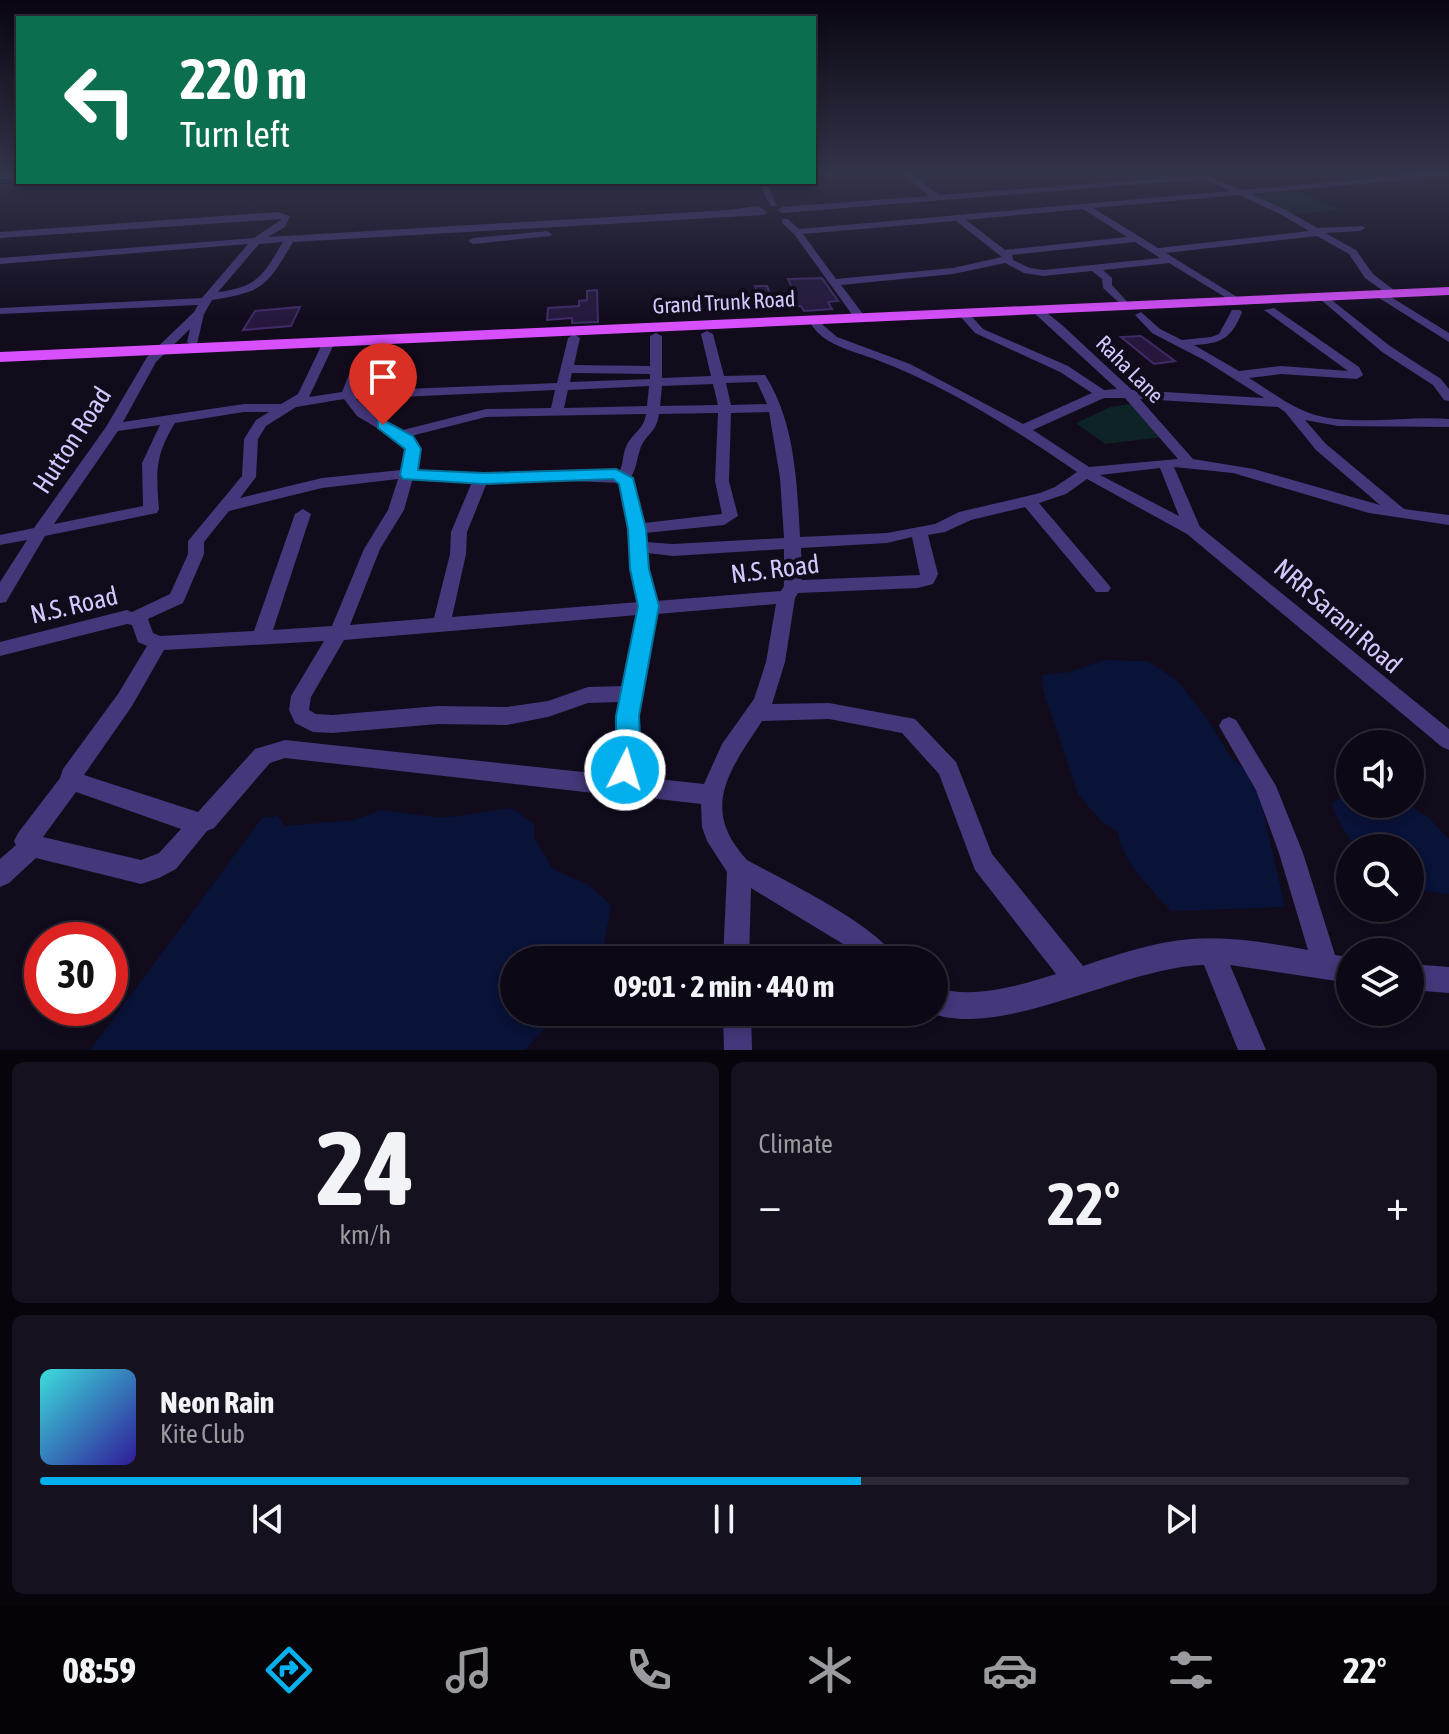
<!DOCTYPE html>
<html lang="en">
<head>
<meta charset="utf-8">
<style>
	:root { --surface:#0d0815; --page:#16111e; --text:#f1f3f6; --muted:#9a9aa0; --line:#2d2934; --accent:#03b0ee }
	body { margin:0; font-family:"Asap Condensed",sans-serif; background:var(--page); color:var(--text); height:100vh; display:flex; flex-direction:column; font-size:30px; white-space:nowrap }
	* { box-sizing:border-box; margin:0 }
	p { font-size:26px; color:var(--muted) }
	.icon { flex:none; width:44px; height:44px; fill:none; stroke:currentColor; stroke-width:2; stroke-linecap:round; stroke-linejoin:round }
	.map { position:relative; height:1050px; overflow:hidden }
	.drawer { display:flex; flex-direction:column; gap:12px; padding:12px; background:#07040c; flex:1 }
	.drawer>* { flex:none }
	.guide { position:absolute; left:16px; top:16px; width:800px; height:168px; border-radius:0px; box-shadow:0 4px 12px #0003,0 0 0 2px var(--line); background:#0b6e4f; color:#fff; overflow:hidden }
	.buttons { position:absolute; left:1336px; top:730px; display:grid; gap:16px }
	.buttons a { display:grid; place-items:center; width:88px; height:88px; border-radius:50%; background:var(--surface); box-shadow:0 4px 12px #0003,0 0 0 2px var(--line); font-size:40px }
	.speed { position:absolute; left:24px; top:922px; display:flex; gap:16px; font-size:40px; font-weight:700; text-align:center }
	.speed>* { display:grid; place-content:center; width:104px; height:104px; border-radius:50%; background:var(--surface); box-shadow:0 4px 12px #0003,0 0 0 2px var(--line); line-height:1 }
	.speed .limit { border:12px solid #d22; background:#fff; color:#111 }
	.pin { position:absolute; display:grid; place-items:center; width:68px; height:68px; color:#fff; margin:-82px -34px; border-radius:50% 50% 50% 0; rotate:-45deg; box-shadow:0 0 8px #0007 }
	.pin .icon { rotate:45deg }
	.me { position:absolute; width:88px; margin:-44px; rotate:5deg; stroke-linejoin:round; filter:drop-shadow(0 0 6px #0008) }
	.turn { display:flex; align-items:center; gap:28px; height:168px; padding:0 32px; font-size:36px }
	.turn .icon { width:104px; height:104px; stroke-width:2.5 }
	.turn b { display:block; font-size:56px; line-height:68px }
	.big { font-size:60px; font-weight:700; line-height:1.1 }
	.drawer .card { flex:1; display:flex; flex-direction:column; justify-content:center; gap:12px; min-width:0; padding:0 28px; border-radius:12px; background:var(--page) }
	.drawer .dial { align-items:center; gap:0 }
	.dial b { font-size:104px; line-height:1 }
	.song { display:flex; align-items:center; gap:24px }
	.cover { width:96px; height:96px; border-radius:12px; background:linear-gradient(135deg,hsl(180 70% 55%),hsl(250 70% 35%)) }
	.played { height:8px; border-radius:4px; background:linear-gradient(90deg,var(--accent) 60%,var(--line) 60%) }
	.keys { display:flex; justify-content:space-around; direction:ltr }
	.heat { display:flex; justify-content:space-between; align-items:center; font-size:44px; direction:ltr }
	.drawer .tiles { flex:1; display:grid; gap:12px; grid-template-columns:1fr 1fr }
	.card:last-child { grid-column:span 2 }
	.trip { position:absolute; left:500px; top:946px; width:448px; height:80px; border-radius:40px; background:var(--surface); box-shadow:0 4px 12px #0003,0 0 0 2px var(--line); font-weight:700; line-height:80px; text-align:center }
	.tabs { display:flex; height:128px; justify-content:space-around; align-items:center; background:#050308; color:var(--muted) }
	.tabs .icon { width:56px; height:56px }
	.tabs .selected { color:var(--accent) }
	.tabs b { font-size:36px; color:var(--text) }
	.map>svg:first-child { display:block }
	.green { fill:#0e2325 }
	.water { fill:#091237 }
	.building { fill:#25183c; stroke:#402a68; stroke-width:2 }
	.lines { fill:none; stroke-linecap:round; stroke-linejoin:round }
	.minor { fill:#44377a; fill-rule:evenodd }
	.major { fill:#d84ffd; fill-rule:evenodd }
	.rail-casing { stroke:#03b0ee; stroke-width:4 }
	.rail { stroke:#110b1c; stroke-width:2; stroke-dasharray:5; stroke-linecap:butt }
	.route { fill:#03b0ee; stroke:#02729b; stroke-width:2 }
	.labels { text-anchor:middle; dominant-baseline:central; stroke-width:8; stroke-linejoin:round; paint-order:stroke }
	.far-street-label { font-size:22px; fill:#d6c7fe; stroke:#110b1c }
	.street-label { font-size:26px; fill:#d6c7fe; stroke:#110b1c }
</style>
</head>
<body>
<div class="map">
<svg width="1449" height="1050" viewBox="0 0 1449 1050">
	<rect width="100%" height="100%" fill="#110b1c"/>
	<path class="green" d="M1298 191 1341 210 1291 214 1251 195Z
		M1130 404 1163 437 1105 444 1076 423 1111 407Z"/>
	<path class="water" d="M1104 660 1147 661 1178 681 1206 717 1231 757 1256 780 1285 907 1171 911C1151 889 1123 863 1118 833L1099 819 1078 794 1043 690V675L1070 672Z
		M1342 794 1350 795V804H1408L1430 819 1449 839V894L1422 891 1410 885V848H1358C1345 835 1338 821 1332 804Z
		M512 808 534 824V837L553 869 589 885 611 905 601 960H514V1012H559L525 1050H90L262 818 278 816 284 826 354 820 381 810 443 818Z"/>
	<path class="building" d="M822 278 838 301 828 302 832 309 804 311 801 306 742 308V301L759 299 755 286H767L772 298H797L788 279Z
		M597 290 598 322 572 323V318L547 320 548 308 579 306V301L587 300V291Z
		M300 307 291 326 243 330 255 311Z
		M1141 336 1175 361 1154 364 1121 337Z"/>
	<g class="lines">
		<path class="minor" d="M814 174H841L814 178Z
			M902 174H911L939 195 1206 175 1241 190 1419 174H1449V176L1251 194 1286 210 1317 228 1363 226 1365 228 1360 231 1325 233 1356 250 1373 274 1399 294 1391 297 1449 333V342L1376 296V292L1386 293 1365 278 1349 254 1317 236 1166 253 1242 300 1243 302 1238 305 1169 263 1103 270 1112 278V285L1131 306 1126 309 1103 288 1102 279 1092 271 1043 276 1024 273 1005 263 953 274 841 285 866 318 856 320 794 234 782 223V219H788L799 229 1230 191 1205 179 782 213 778 210 782 207 929 196ZM1239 195 1280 214 1309 231 1158 248 1093 208ZM1083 209 1127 237 1005 250 966 220ZM956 221 1002 257 953 268 836 279 803 234ZM1135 242 1160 258 1043 270 1030 268 1013 260 1012 255Z
			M758 182H766L777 206H771Z
			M758 206 768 212 764 215 293 242C267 286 264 292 212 300L204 314 197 344 193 346 187 342 190 329 156 362 123 422 244 404H281L298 394 323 342 329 338 335 342 309 397 342 392 352 367 358 363 364 367 355 391 557 383 568 338 574 334 580 338 574 365 650 366V336L656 333 662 336V378L711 376 701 334 707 331 713 334 724 376 765 375C795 422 797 482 800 537L887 533 935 524 959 512 1040 493 1055 487 1077 472C1014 429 948 387 877 360 854 351 820 345 809 320L811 318H819L823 325 837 337 910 364 1023 424 1092 393 1060 372 975 333 959 315V311H967L983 329 1068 366 1104 390 1117 389 1033 312V308H1041L1062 325 1132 390 1264 398 1204 360 1152 333 1135 315 1141 312 1160 329 1182 340 1211 337 1219 334 1232 310H1240L1242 312C1232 338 1221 344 1194 345L1239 371 1281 366 1348 371 1264 310 1274 308 1359 367 1363 375 1357 379 1281 374 1249 378C1266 388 1283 402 1302 410 1341 429 1405 415 1449 419V427L1338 426 1305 420 1326 444 1404 509 1449 515V525L1369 513 1233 473 1174 467 1200 527 1449 729V750L1442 747 1187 534 1087 479 1066 494 1039 503 1108 584 1111 588 1108 592H1096L1025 507 971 520 945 532 928 535 938 574 933 584 918 588 798 593 795 598 785 662 772 704 829 703 915 719 956 762 992 854 1083 966C1118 954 1154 942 1191 939 1230 936 1269 943 1308 950L1279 853 1256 790 1219 726 1222 720 1229 717 1236 720 1276 786 1303 853 1335 955 1350 957V983L1230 965 1266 1050H1238L1204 965C1122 967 1000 1042 928 1012H934V987C974 1000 1017 986 1056 974L975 870 939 774 902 733 829 719 762 721C730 770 699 808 747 860 781 879 883 928 896 960H864L853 950 751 888 749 960H723L727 872 707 841 702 827 701 804 658 799 617 789 602 794 285 758 270 763 214 828 207 831 176 869 159 878 141 884 36 858 9 883 0 887V859L16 845 14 841 18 833 60 778 63 769 118 694 147 646 138 642 132 625 127 624 0 656V642L127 610 132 612 170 594 188 554V541L242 476 244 439 256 420 269 412H244L175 423C155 456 156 471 159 509L157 513 45 536 6 602 0 603V582L27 540 0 545V535L34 528 106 427 147 357 194 312 198 305 0 314V308L202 298 248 244 0 264V258L254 238 282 219 0 238V232L277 212 290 216 285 227 268 237 729 210ZM283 242C263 275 258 287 218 292L259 244ZM572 373 650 374V379L570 382ZM757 382 767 404 731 405 726 383ZM713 384 718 405 660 406 662 386ZM649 386 647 406 564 408 568 390ZM555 390 551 408 486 409 403 430 370 412 356 399ZM1104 398H1125L1178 459 1089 467 1033 430ZM344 399 357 416 402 443 406 456 401 470 322 478 240 498 256 477 258 439 266 426 296 407ZM1140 399 1278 407 1285 412 1316 450 1380 505 1254 469 1193 459ZM769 412 780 478 784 538 673 544 646 542 645 533 724 525 738 516 729 481 731 413ZM718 413 715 481 722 514 644 523 635 482 631 477C637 467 636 461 640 450 644 435 657 433 659 414ZM646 414C644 430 631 434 626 447 622 456 624 464 619 472L547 470 484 474 416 469C420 456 421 448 411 436L486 417ZM160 425 142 463 143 506 54 524 118 431ZM1160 468 1179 516 1100 475ZM413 478 472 482 451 532 450 554 434 618 350 625 380 549 404 510ZM398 479 388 510 364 549 332 626 273 630 311 514 303 509 295 514 254 631 160 636 153 633 148 619 183 603 204 554V542L229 511 322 488ZM547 480 620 483C628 523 629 563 639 602L452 617 466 554 467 532 486 485ZM912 537 920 575 802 580 801 548 887 543ZM784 549V586L781 591 656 601 648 569 647 553 673 556ZM776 604 766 662 754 699 722 744 704 784 658 779 634 773 639 756 638 716 657 614ZM638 615 624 686 588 687 548 701 507 707 438 706 332 715 316 714 309 710 311 697 344 640ZM324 641 291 696 289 710 295 723 313 732 332 733 438 724 507 725 548 717 588 703 621 702 615 766 610 772 602 774 285 740 255 749 198 812 84 775 132 706 164 650ZM76 792 181 829 159 853 141 860 43 837Z
			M547 231 552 234 550 236 473 244 468 241 473 238Z
			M1324 294 1390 346 1441 379 1449 389V401L1444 400 1433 385 1382 352 1320 299 1319 297Z
			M1410 964 1449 967V993L1410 990Z
			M723 1012H751L752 1050H724Z"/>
		<path class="major" d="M1449 287V295L0 362V352Z"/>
		<g class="rail-casing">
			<path id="rail" d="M0 177 18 176"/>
		</g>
		<use href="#rail" class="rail"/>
	</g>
	<linearGradient id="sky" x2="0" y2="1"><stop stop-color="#09060f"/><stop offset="0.54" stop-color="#32344b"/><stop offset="1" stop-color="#32344b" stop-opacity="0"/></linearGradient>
	<rect width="1449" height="321" fill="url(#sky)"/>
	<path class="route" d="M383 420 413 436 421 449 418 470 484 473 616 469 633 478 646 529 649 569 659 606 639 716 641 756 633 777 625 781 616 777 612 770 616 756V716L638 606 630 569 628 529 619 484 613 479 484 484 403 479 400 475 405 449 378 428V421Z"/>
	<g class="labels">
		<g class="far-street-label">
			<text transform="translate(724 302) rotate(-3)">Grand Trunk Road</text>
			<text transform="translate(1130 369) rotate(45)">Raha Lane</text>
		</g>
		<g class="street-label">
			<text transform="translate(72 440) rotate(-57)">Hutton Road</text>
			<text transform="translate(775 569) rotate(-7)">N.S. Road</text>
			<text transform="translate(74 605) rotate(-13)">N.S. Road</text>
			<text transform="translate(1338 616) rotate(41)">NRR Sarani Road</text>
		</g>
	</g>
</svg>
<div class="buttons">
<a><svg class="icon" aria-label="sound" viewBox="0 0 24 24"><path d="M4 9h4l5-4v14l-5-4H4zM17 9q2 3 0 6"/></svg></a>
<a><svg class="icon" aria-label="search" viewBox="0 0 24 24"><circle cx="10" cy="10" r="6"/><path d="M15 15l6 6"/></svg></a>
<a><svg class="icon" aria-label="layers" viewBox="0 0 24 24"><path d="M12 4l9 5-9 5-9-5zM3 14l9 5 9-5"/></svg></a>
</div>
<div class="speed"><div class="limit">30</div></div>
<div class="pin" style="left:383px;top:425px;background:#d93025"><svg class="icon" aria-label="arrive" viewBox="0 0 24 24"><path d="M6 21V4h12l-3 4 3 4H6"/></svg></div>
<svg class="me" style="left:625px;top:770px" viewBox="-20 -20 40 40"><circle r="17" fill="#03b0ee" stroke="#fff" stroke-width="3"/><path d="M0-11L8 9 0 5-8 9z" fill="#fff"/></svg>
<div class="trip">09:01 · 2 min · 440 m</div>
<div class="guide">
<div class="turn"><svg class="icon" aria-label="left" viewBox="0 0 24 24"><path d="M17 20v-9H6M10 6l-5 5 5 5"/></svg><div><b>220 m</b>Turn left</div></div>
</div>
</div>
<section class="drawer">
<div class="tiles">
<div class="card dial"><b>24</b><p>km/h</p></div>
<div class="card"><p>Climate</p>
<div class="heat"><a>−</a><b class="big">22°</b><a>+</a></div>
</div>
<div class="card">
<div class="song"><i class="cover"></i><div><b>Neon Rain</b><p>Kite Club</p></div></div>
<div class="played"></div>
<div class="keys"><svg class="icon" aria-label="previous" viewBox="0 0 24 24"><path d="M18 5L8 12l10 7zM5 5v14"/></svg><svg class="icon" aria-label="pause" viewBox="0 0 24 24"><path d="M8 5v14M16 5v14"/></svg><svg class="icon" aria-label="next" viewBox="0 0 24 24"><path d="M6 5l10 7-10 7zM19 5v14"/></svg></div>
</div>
</div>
</section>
<nav class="tabs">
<b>08:59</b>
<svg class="icon selected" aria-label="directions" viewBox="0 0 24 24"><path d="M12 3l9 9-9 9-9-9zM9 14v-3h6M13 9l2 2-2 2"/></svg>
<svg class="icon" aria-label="music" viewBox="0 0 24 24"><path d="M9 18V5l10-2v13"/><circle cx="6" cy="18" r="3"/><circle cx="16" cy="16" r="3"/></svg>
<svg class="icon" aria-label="phone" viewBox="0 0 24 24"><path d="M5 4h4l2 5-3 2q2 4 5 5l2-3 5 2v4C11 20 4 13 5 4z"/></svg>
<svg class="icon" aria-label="climate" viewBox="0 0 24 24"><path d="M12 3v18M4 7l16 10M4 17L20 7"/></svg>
<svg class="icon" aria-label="car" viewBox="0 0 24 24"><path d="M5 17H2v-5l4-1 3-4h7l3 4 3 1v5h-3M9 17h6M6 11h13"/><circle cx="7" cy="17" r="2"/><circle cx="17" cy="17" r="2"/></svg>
<svg class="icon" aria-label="filters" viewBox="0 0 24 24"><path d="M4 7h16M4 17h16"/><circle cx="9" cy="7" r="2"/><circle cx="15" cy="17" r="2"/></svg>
<b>22°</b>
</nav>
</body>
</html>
